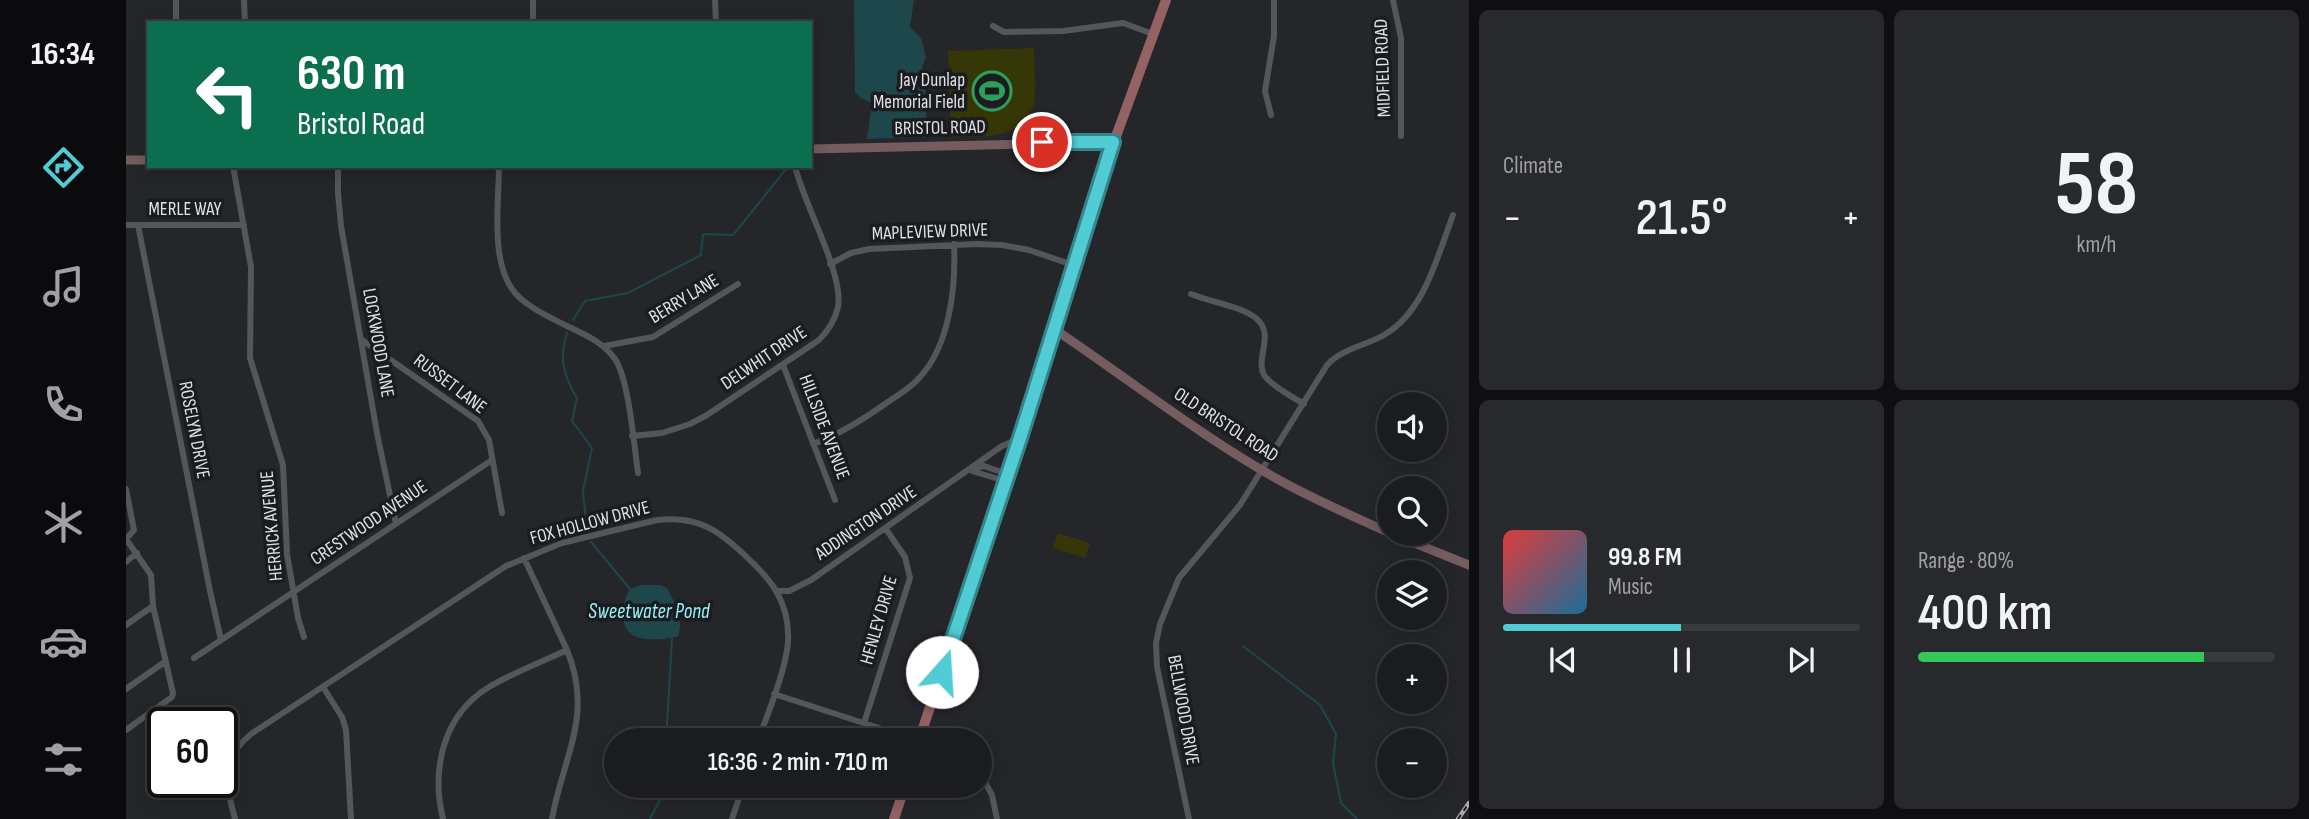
<!DOCTYPE html>
<html lang="en">
<head>
<meta charset="utf-8">
<style>
	:root { --surface:#1b1c20; --page:#28292d; --text:#f1f3f6; --muted:#a0a1a5; --line:#393a3e; --accent:#51ccd4 }
	body { margin:0; font-family:"Sofia Sans Condensed",sans-serif; background:var(--page); color:var(--text); height:100vh; display:flex; flex-direction:column; font-size:26px; white-space:nowrap }
	* { box-sizing:border-box; margin:0 }
	p { font-size:23px; color:var(--muted) }
	.icon { flex:none; width:38px; height:38px; fill:none; stroke:currentColor; stroke-width:2; stroke-linecap:round; stroke-linejoin:round }
	.map { position:relative; flex:1; overflow:hidden }
	.panel { display:flex; flex-direction:column; gap:10px; padding:10px; background:#0f0f12; width:840px }
	.panel>* { flex:none }
	.hud { position:absolute; left:21px; top:21px; width:665px; height:147px; border-radius:0px; box-shadow:0 4px 18px #0003,0 0 0 2px var(--line); background:#0b6e4f; color:#fff; overflow:hidden }
	.controls { position:absolute; left:1251px; top:392px; display:grid; gap:14px }
	.controls a { display:grid; place-items:center; width:70px; height:70px; border-radius:50%; background:var(--surface); box-shadow:0 4px 18px #0003,0 0 0 2px var(--line); font-size:35px }
	.speed { position:absolute; left:21px; top:707px; display:flex; gap:14px; font-size:35px; font-weight:700; text-align:center }
	.speed>* { display:grid; place-content:center; width:91px; height:91px; border-radius:50%; background:var(--surface); box-shadow:0 4px 18px #0003,0 0 0 2px var(--line); line-height:1 }
	.speed .limit { border:4px solid #111; border-radius:10px; background:#fff; color:#111 }
	.pin { position:absolute; display:grid; place-items:center; width:60px; height:60px; color:#fff; margin:-30px; border:4px solid #fff; border-radius:50%; box-shadow:0 2px 7px #0007 }
	.me { position:absolute; width:77px; margin:-38px; rotate:19deg; stroke-linejoin:round; filter:drop-shadow(0 0 5px #0008) }
	.turn { display:flex; align-items:center; gap:24px; height:147px; padding:0 35px; font-size:32px }
	.turn .icon { width:91px; height:91px; stroke-width:2.5 }
	.turn b { display:block; font-size:49px; line-height:60px }
	.big { font-size:52px; font-weight:600; line-height:1.1 }
	.panel .card { flex:1; display:flex; flex-direction:column; justify-content:center; gap:10px; min-width:0; padding:0 24px; border-radius:10px; background:var(--page) }
	.panel .dial { align-items:center; gap:0 }
	.dial b { font-size:91px; line-height:1 }
	.song { display:flex; align-items:center; gap:21px }
	.cover { width:84px; height:84px; border-radius:10px; background:linear-gradient(135deg,hsl(0 70% 55%),hsl(200 70% 35%)) }
	.played { height:7px; border-radius:4px; background:linear-gradient(90deg,var(--accent) 50%,var(--line) 50%) }
	.keys { display:flex; justify-content:space-around; direction:ltr }
	.heat { display:flex; justify-content:space-between; align-items:center; font-size:38px; direction:ltr }
	.charge { height:10px; border-radius:5px; background:linear-gradient(90deg,#34c759 80%,var(--line) 0) }
	.panel .tiles { flex:1; display:grid; gap:10px; grid-template-columns:repeat(2,1fr) }
	.trip { position:absolute; left:478px; top:728px; width:388px; height:70px; border-radius:35px; background:var(--surface); box-shadow:0 4px 18px #0003,0 0 0 2px var(--line); font-weight:600; line-height:70px; text-align:center }
	main { display:flex; flex:1; min-height:0 }
	.dock { display:flex; flex-direction:column; width:126px; justify-content:space-around; align-items:center; background:#0b0b0d; color:var(--muted) }
	.dock .icon { width:49px; height:49px }
	.dock .active { color:var(--accent) }
	.dock b { font-size:32px; color:var(--text) }
	.map>svg:first-child { display:block }
	.green { fill:#353706 }
	.water { fill:#1e474b }
	.lines { fill:none; stroke-linecap:round; stroke-linejoin:round }
	.stream { stroke:#1e474b; stroke-width:2 }
	.street { stroke:#53565b; stroke-width:6 }
	.secondary { stroke:#745c5f; stroke-width:9 }
	.primary { stroke:#956263; stroke-width:10 }
	.rail-casing { stroke:#a8aaad; stroke-width:4.5 }
	.rail { stroke:#1a1c20; stroke-width:2; stroke-dasharray:5; stroke-linecap:butt }
	.route-casing { stroke:#35858a; stroke-width:18 }
	.route { stroke:#51ccd4; stroke-width:12 }
	.labels { text-anchor:middle; dominant-baseline:central; stroke-width:7; stroke-linejoin:round; paint-order:stroke }
	.street-label { font-size:19px; fill:#e0e2e5; stroke:#1a1c20 }
	.poi-label { font-size:19px; fill:#e0e2e5; stroke:#1a1c20; text-anchor:end }
	.water-label { font-size:21px; font-style:italic; fill:#96f0f7; stroke:#1a1c20 }
</style>
</head>
<body>
<main>
<nav class="dock">
<b>16:34</b>
<svg class="icon active" aria-label="directions" viewBox="0 0 24 24"><path d="M12 3l9 9-9 9-9-9zM9 14v-3h6M13 9l2 2-2 2"/></svg>
<svg class="icon" aria-label="music" viewBox="0 0 24 24"><path d="M9 18V5l10-2v13"/><circle cx="6" cy="18" r="3"/><circle cx="16" cy="16" r="3"/></svg>
<svg class="icon" aria-label="phone" viewBox="0 0 24 24"><path d="M5 4h4l2 5-3 2q2 4 5 5l2-3 5 2v4C11 20 4 13 5 4z"/></svg>
<svg class="icon" aria-label="climate" viewBox="0 0 24 24"><path d="M12 3v18M4 7l16 10M4 17L20 7"/></svg>
<svg class="icon" aria-label="car" viewBox="0 0 24 24"><path d="M5 17H2v-5l4-1 3-4h7l3 4 3 1v5h-3M9 17h6M6 11h13"/><circle cx="7" cy="17" r="2"/><circle cx="17" cy="17" r="2"/></svg>
<svg class="icon" aria-label="filters" viewBox="0 0 24 24"><path d="M4 7h16M4 17h16"/><circle cx="9" cy="7" r="2"/><circle cx="15" cy="17" r="2"/></svg>
</nav>
<div class="map">
<svg width="1343" height="819" viewBox="0 0 1343 819">
	<rect width="100%" height="100%" fill="#24262a"/>
	<path class="green" d="M908 48C908 65 911 85 908 102 901 140 854 137 825 137L822 51Z
		M932 533 964 543 959 558 927 548Z"/>
	<path class="water" d="M728 0H788L784 27 795 38 800 57 796 67 799 84 801 137 741 139 746 103 735 98 729 92Z
		M514 585H534L541 588C549 603 558 620 552 636 542 640 518 641 508 636 492 626 496 602 504 589Z"/>
	<g class="lines">
		<path class="stream" d="M447 320 459 301 502 293 575 255 577 234 607 235 661 168
			M441 333C433 358 437 375 451 398L446 421 466 448 457 491 461 532
			M465 542 504 589
			M1117 646 1194 705 1210 734 1207 763 1215 803 1231 819
			M540 740 546 639
			M524 819 537 794V786"/>
		<path class="street" d="M50 0V23
			M118 0 119 23
			M407 0V23
			M589 0 590 23
			M1267 0 1275 38V136
			M867 26 878 32 937 31 997 23 1027 34
			M1145 115 1139 91 1148 36V0
			M107 166 125 267 124 358 157 465 161 554 172 618 178 637
			M212 166V193L215 226 251 433 270 524
			M373 166C373 205 362 271 395 299 409 311 425 318 441 326 458 334 477 342 489 359 503 380 508 445 512 473
			M0 225H118
			M12 225 84 591 95 640
			M704 264 725 253 743 249 851 244 876 245 903 250 947 265
			M1065 294C1084 302 1118 307 1131 319 1149 335 1129 358 1138 375 1144 385 1168 398 1178 404
			M236 340 352 421 363 440 376 513
			M478 346 527 337 612 284
			M657 365 709 500
			M506 436 536 433 564 424 581 415 693 340C702 331 709 320 712 307 718 273 677 203 669 166
			M687 444C714 434 735 421 759 404 770 396 784 389 793 378 824 346 830 286 828 244
			M850 468 858 466 881 474
			M846 471 879 481
			M0 489 8 530 0 539
			M0 539 25 575 27 606 47 693 46 697 0 730
			M398 558 441 650
			M0 562 11 553
			M650 591H663L685 580 876 446 894 438
			M0 625 27 606
			M68 658 366 460
			M197 687 216 717 220 730 225 819
			M0 689 40 661
			M648 694 790 740
			M738 723 784 578 779 557 760 529
			M854 773 866 795 871 819
			M109 819C100 784 93 760 125 734L380 566 436 543 531 520C548 518 564 519 579 526 599 534 639 572 650 591 659 606 663 625 662 642 660 669 642 714 632 740
			M317 819C305 769 317 715 363 687 388 672 416 662 441 650 468 716 437 756 426 819
			M606 819 617 786
			M1063 819 1031 667 1030 643 1034 624 1053 578 1114 505 1201 365C1217 348 1239 346 1258 335 1299 311 1311 257 1327 215"/>
		<path class="secondary" d="M684 149 987 142
			M0 160H23
			M928 329C1003 379 1074 436 1153 480 1189 500 1226 516 1264 533
			M1266 534 1343 565"/>
		<path class="primary" d="M793 740 894 438 974 180 1040 0
			M768 819 779 786"/>
		<g class="rail-casing">
			<path id="rail" d="M1332 819 1343 803"/>
		</g>
		<use href="#rail" class="rail"/>
	</g>
	<g class="lines">
		<g class="route-casing">
			<path id="route" d="M816 672 894 438 987 142H916"/>
		</g>
		<use href="#route" class="route"/>
	</g>
	<defs>
		<g id="stadium-ring" transform="scale(2.0125)"><circle r="9.5" fill="#1a1c20" stroke="#2e9e5b" stroke-width="1.5"/><path d="M0-5a6.5 5 0 1 0 0 10a6.5 5 0 1 0 0-10ZM-3.5-1.8h7v3.6h-7Z" fill="#2e9e5b"/></g>
	</defs>
	<g fill-rule="evenodd">
		<use href="#stadium-ring" x="866" y="91"/>
	</g>
	<g class="labels">
		<g class="street-label">
			<text transform="translate(1257 68) rotate(-92)">MIDFIELD ROAD</text>
			<text transform="translate(814 128) rotate(-1)">BRISTOL ROAD</text>
			<text x="59" y="209">MERLE WAY</text>
			<text transform="translate(804 232) rotate(-2)">MAPLEVIEW DRIVE</text>
			<text transform="translate(558 299) rotate(-31)">BERRY LANE</text>
			<text transform="translate(252 343) rotate(80)">LOCKWOOD LANE</text>
			<text transform="translate(638 358) rotate(-34)">DELWHIT DRIVE</text>
			<text transform="translate(324 384) rotate(37)">RUSSET LANE</text>
			<text transform="translate(1100 425) rotate(33)">OLD BRISTOL ROAD</text>
			<text transform="translate(698 427) rotate(69)">HILLSIDE AVENUE</text>
			<text transform="translate(68 430) rotate(79)">ROSELYN DRIVE</text>
			<text transform="translate(243 523) rotate(-34)">CRESTWOOD AVENUE</text>
			<text transform="translate(464 523) rotate(-15)">FOX HOLLOW DRIVE</text>
			<text transform="translate(740 523) rotate(-34)">ADDINGTON DRIVE</text>
			<text transform="translate(146 526) rotate(-95)">HERRICK AVENUE</text>
			<text transform="translate(753 620) rotate(-74)">HENLEY DRIVE</text>
			<text transform="translate(1057 710) rotate(80)">BELLWOOD DRIVE</text>
		</g>
		<g class="poi-label">
			<text x="839" y="80">Jay Dunlap<tspan x="839" dy="22">Memorial Field</tspan></text>
		</g>
		<g class="water-label">
			<text x="523" y="611">Sweetwater Pond</text>
		</g>
	</g>
</svg>
<div class="controls">
<a><svg class="icon" aria-label="sound" viewBox="0 0 24 24"><path d="M4 9h4l5-4v14l-5-4H4zM17 9q2 3 0 6"/></svg></a>
<a><svg class="icon" aria-label="search" viewBox="0 0 24 24"><circle cx="10" cy="10" r="6"/><path d="M15 15l6 6"/></svg></a>
<a><svg class="icon" aria-label="layers" viewBox="0 0 24 24"><path d="M12 4l9 5-9 5-9-5zM3 14l9 5 9-5"/></svg></a>
<a>+</a>
<a>−</a>
</div>
<div class="speed"><div class="limit">60</div></div>
<div class="pin" style="left:916px;top:142px;background:#d93025"><svg class="icon" aria-label="arrive" viewBox="0 0 24 24"><path d="M6 21V4h12l-3 4 3 4H6"/></svg></div>
<svg class="me" style="left:816px;top:672px" viewBox="-20 -20 40 40"><circle r="19" fill="#fff"/><path d="M0-13L10 11 0 6-10 11z" fill="#51ccd4"/></svg>
<div class="trip">16:36 · 2 min · 710 m</div>
<div class="hud">
<div class="turn"><svg class="icon" aria-label="left" viewBox="0 0 24 24"><path d="M17 20v-9H6M10 6l-5 5 5 5"/></svg><div><b>630 m</b>Bristol Road</div></div>
</div>
</div>
<section class="panel">
<div class="tiles">
<div class="card"><p>Climate</p>
<div class="heat"><a>−</a><b class="big">21.5°</b><a>+</a></div>
</div>
<div class="card dial"><b>58</b><p>km/h</p></div>
<div class="card">
<div class="song"><i class="cover"></i><div><b>99.8 FM</b><p>Music</p></div></div>
<div class="played"></div>
<div class="keys"><svg class="icon" aria-label="previous" viewBox="0 0 24 24"><path d="M18 5L8 12l10 7zM5 5v14"/></svg><svg class="icon" aria-label="pause" viewBox="0 0 24 24"><path d="M8 5v14M16 5v14"/></svg><svg class="icon" aria-label="next" viewBox="0 0 24 24"><path d="M6 5l10 7-10 7zM19 5v14"/></svg></div>
</div>
<div class="card"><p>Range · 80%</p><b class="big">400 km</b><div class="charge"></div></div>
</div>
</section>
</main>
</body>
</html>
